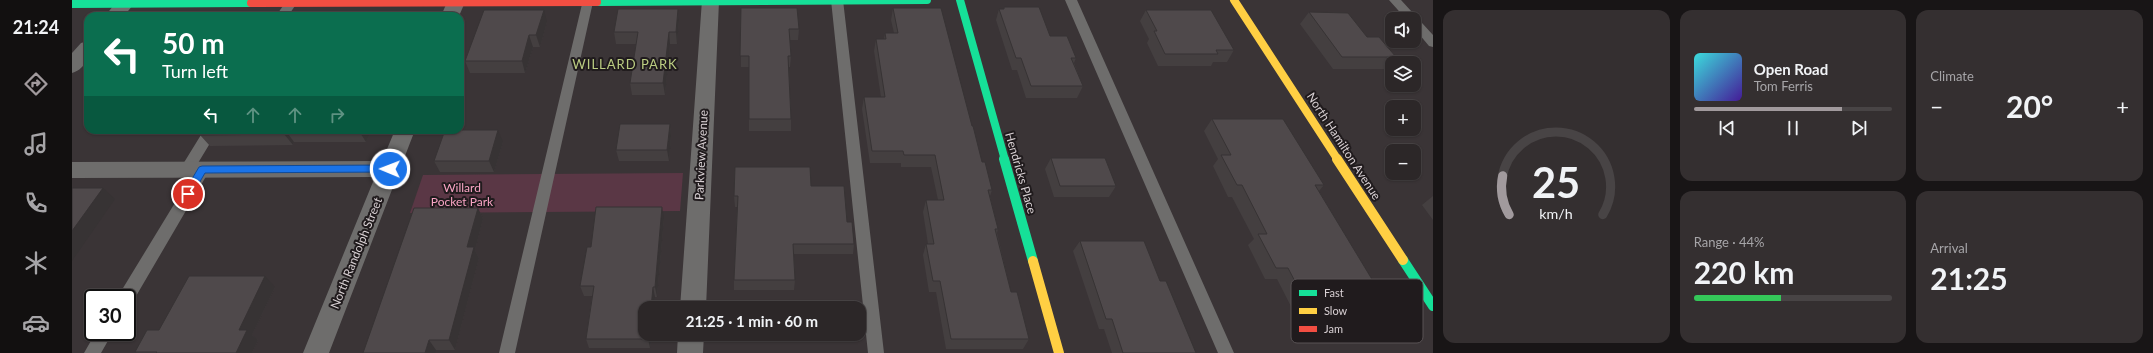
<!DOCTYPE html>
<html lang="en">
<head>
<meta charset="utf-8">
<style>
	:root { --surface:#2c2728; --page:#342f30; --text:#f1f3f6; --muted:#a6a5a8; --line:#484445; --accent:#a19a9d }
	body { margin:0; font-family:Lato,sans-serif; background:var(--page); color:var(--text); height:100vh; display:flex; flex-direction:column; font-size:15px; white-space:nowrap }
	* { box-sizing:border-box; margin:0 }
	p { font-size:13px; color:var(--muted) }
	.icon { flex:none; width:22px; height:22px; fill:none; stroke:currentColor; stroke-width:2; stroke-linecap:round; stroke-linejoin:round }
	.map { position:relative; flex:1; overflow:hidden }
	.details { display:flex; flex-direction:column; gap:10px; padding:10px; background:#181516; width:720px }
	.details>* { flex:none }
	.top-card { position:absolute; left:12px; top:12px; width:380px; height:122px; border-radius:12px; box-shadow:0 1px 3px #0004,0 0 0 1px var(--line); background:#0b6e4f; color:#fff; overflow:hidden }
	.fabs { position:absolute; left:1313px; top:12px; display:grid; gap:8px }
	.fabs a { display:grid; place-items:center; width:36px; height:36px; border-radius:8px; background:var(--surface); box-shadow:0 1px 3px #0004,0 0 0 1px var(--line); font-size:20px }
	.speed { position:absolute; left:12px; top:289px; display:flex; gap:8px; font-size:20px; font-weight:700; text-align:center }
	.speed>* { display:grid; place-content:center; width:52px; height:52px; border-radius:50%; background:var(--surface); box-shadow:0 1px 3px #0004,0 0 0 1px var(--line); line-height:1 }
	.speed .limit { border:2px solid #111; border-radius:6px; background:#fff; color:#111 }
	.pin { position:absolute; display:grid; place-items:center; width:34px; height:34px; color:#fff; margin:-17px; border:2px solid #fff; border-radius:50%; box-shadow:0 1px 4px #0007 }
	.me { position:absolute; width:44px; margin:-22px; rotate:271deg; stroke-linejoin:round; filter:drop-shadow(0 0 3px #0008) }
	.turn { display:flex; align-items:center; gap:14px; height:84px; padding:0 12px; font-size:18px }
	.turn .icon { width:52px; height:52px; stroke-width:2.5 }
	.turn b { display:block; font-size:28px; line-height:34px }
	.lanes { display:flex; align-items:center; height:38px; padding:0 12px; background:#0003; justify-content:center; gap:20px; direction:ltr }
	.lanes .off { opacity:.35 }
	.big { font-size:30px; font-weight:700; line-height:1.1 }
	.details .tile { flex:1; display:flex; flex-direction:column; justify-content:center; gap:6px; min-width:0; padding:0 14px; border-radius:12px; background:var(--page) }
	.details .dial { align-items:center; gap:0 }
	.dial svg { height:104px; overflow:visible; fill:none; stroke:var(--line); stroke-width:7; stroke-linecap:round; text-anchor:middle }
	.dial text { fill:var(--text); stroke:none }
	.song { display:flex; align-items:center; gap:12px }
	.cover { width:48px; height:48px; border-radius:6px; background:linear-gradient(135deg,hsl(180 70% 55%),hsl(260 70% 35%)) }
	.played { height:4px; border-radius:2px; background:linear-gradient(90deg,var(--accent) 75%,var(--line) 75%) }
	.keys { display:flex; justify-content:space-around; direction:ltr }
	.heat { display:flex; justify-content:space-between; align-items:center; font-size:22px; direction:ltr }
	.charge { height:6px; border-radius:3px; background:linear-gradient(90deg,#34c759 44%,var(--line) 0) }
	.details .tiles { flex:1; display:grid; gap:10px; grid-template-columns:repeat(3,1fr) }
	.tile:first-child { grid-row:span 2 }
	.trip { position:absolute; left:566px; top:301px; width:228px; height:40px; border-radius:12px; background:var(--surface); box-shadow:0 1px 3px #0004,0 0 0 1px var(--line); font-weight:700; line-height:40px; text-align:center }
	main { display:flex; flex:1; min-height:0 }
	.tabs { display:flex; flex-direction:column; width:72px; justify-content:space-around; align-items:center; background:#121010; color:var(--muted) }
	.tabs .icon { width:28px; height:28px }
	.tabs .selected { color:var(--accent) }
	.tabs b { font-size:18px; color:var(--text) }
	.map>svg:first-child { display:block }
	.green { fill:#5a3745 }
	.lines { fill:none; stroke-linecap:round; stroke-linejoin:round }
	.lane { fill:#6e6d6c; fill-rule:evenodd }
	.street { fill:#6e6d6c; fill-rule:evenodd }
	.fast-far1 { stroke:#16e098; stroke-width:8 }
	.fast { stroke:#16e098; stroke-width:10 }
	.slow-far1 { stroke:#ffcf43; stroke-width:8 }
	.slow { stroke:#ffcf43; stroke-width:10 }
	.jam { stroke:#f24e42; stroke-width:8 }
	.wall { fill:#443f40 }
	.shaded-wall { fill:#373334 }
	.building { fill:#4f494b; stroke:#373334 }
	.route { fill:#1a73e8; stroke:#114b97 }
	.labels { text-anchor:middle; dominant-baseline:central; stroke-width:4; stroke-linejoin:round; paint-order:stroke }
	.street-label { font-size:12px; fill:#d9d1d4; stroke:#201b1d }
	.park-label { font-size:12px; fill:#f9a4c4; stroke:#201b1d }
	.neighbourhood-label { font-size:13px; letter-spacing:1px; fill:#bbcd82; stroke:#201b1d }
	.key { fill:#201b1d; stroke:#585254; stroke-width:1 }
	.key-label { font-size:11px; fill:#d9d1d4 }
</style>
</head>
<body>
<main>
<nav class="tabs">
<b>21:24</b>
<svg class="icon selected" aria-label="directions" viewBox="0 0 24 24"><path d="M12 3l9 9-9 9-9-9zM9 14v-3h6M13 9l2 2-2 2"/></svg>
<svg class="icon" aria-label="music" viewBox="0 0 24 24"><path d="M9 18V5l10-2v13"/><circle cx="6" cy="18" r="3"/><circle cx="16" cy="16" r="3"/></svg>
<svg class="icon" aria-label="phone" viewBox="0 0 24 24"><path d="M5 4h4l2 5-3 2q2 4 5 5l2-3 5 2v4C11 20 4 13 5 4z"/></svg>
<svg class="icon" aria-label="climate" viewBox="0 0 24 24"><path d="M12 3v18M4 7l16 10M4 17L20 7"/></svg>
<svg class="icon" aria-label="car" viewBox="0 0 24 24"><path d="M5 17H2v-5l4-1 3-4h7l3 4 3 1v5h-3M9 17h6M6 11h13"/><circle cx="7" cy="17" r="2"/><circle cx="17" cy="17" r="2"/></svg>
</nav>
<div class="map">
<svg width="1361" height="353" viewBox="0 0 1361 353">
	<rect width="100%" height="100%" fill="#3a3436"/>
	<path class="green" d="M611 173 608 211 338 213 351 175Z"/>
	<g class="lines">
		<path class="lane" d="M215 0H227L216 16H204Z
			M511 0H519L521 2 443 353H427Z
			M759 0H771L812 353H796Z
			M993 0H1005L1162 353H1146Z
			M1317 0H1329L1361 35V47L1357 46 1342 28V19H1334Z
			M132 130H146L120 173 115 174 110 173 108 169Z
			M131 164 136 165 138 169 136 173 60 303 55 305V298H46L48 293 126 165Z
			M24 332H41L29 353H12Z"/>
		<path class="street" d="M46 0H65L52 16H33Z
			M376 0H394L387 16H369Z
			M630 0 647 1 634 308H608Z
			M16 41C16 55 16 68 0 73V53L9 43Z
			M323 130H343L257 353H231L303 177 0 178V162L310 161Z
			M606 334H632L631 353H605Z"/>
		<path class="fast-far1" d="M888 0 933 160
			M525 2 855 0
			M0 4 179 3"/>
		<path class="fast" d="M932 159 961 261
			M1331 260 1361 306"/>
		<path class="slow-far1" d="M1162 0 1266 160"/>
		<path class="slow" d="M1265 159 1331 260
			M961 261 987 353"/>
		<path class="jam" d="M179 3 525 2"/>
	</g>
	<path class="wall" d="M932 7 978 36 1004 58 1002 63 1011 86 1005 98H954L945 70H940L924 20 927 9H931Z
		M669 8 727 29 726 40H718L719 56 718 67H717L719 119V131H677V67H669Z
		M821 8 900 126 910 162 920 190 918 196 926 229 925 233 939 292 957 339 951 349H874L864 292H857L851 255 854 244H856L851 212 854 200H866L859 167H829V163H798L790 109 792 97H809L802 51 804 39H812L813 33H822L819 20Z
		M606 9 607 20 605 44H598L593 95H560L558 83 564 44H544L542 32Z
		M1074 10 1162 50 1155 62H1141L1139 66H1086L1075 43 1077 39 1068 21Z
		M1237 12 1295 37 1324 57 1313 69H1261L1228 24Z
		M475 22 468 47H461L453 73H398L393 61Z
		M1140 119 1252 185 1247 191 1301 281 1331 316 1317 326H1229L1205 279H1193L1176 245 1182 239 1160 197H1156L1141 166 1146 159 1132 131Z
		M598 124 599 136 597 161H547L544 150Z
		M131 130H300L294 142H222L221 145 138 146 128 135Z
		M431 142 422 172H368L362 161Z
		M979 158 1044 186 1037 197H982L973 169Z
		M739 186 775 222 782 244 781 254H722L723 280 722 290H662V280L665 207H663L662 196Z
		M1361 196V220L1350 205Z
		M406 208 411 219 403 250 407 258 383 350H364L291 353Z
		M592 218 585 297H583L582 308H573V334H580L578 348H517L514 339 520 296H512L508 286 519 247Z
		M1008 241 1088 281 1124 353H1040L1032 329H1027L1001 251Z
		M203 287 180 335 186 340 180 353H65L63 352Z"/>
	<path class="shaded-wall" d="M606 9 607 20 605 44 604 32Z
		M472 10 475 22 468 47 464 35Z
		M597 32 598 44 593 95 591 83Z
		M457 35 461 47 453 73 450 61Z
		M598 124 599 136 597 161 595 150Z
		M288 130H300L294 142 287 131Z
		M426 130 431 142 422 172 417 161Z
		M214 131 222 142 221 145 212 134Z
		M31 188 43 199 0 261V231Z
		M590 207 592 218 585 297 583 287Z
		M406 208 411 219 403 250 407 258 383 350 377 340 395 247Z
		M193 276 203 287 180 335 186 340 180 353H164L167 330Z
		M581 287 583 297 582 308H579Z
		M577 334H580L578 348 576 339Z
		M357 340 364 350 363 353H353Z"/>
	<path class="building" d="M932 7H967L978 36H995L1004 58H999L1011 86H959L949 58H944L927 9H932Z
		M669 8H725L727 29H717L719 56H716L719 119H677V56H668Z
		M821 8H869L900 126H901L910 162H913L920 190H916L926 229H923L939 292H945L957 339H879L868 281H861L854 244H862L854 200H872L863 155H832L831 151H800L792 97H813L804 39H814L813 33H826Z
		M546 9H606L604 32H597L591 83H558L566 32H542Z
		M412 10H472L464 35H457L450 61H393Z
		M1074 10H1139L1162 50H1144L1146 54H1093L1082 31H1085Z
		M1237 12 1276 13 1295 37H1307L1324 57H1270Z
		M1140 119H1211L1252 185H1243L1301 281H1309L1331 316H1241L1216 268H1204L1186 234H1195L1170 185H1165L1149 155H1159Z
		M548 124H598L595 150H544Z
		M131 130H288L287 131H214L212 134 128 135Z
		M373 130H426L417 161H362Z
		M979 158H1033L1044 186H988Z
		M663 167H738L739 186H772L775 222H780L782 244H721L723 280H662L666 196H662Z
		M0 188H31L0 231Z
		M524 207H590L583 287H581L579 308H573V334H577L576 339H514L522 286H508L515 247H519Z
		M342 208H406L395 247H402L377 340H357L353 353H291Z
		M1008 241H1072L1088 281H1094L1124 353H1051L1040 319H1034Z
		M117 276H193L167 330H175L164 353H84L85 352H63L75 330H87Z"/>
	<path class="route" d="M318 165 322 169 318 172 133 173 119 197 116 198 111 194 127 167 130 166Z"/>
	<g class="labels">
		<g class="street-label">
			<text transform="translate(1272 146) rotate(57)">North Hamilton Avenue</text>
			<text transform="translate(629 155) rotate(-87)">Parkview Avenue</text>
			<text transform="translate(949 173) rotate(74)">Hendricks Place</text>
			<text transform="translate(284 253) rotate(-68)">North Randolph Street</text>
		</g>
		<g class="park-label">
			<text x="390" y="187">Willard<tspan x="390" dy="14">Pocket Park</tspan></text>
		</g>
		<g class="neighbourhood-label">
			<text x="553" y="64">WILLARD PARK</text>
		</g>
	</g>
	<rect x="1219" y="279" width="132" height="64" rx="6" class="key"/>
	<rect x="1227" y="290" width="18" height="6" fill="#16e098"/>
	<rect x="1227" y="308" width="18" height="6" fill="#ffcf43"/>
	<rect x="1227" y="326" width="18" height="6" fill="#f24e42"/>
	<g class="key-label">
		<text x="1252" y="297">Fast</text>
		<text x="1252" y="315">Slow</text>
		<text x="1252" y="333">Jam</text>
	</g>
</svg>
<div class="fabs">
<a><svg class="icon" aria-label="sound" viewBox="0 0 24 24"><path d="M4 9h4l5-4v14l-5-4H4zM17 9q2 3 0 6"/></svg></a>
<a><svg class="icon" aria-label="layers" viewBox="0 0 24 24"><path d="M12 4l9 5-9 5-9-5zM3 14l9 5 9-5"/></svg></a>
<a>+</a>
<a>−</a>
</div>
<div class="speed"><div class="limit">30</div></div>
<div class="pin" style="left:116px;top:194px;background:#d93025"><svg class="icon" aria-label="arrive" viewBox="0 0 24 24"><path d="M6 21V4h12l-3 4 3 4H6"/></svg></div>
<svg class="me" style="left:318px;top:169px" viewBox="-20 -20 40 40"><circle r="17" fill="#1a73e8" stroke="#fff" stroke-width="3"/><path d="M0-11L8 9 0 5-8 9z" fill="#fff"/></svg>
<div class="trip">21:25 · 1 min · 60 m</div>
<div class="top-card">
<div class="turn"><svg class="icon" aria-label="left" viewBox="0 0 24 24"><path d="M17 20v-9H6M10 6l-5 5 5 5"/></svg><div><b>50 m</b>Turn left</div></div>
<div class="lanes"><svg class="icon" aria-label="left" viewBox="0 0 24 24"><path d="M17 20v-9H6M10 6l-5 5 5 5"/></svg><svg class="icon off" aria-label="ahead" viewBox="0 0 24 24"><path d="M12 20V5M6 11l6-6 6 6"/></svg><svg class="icon off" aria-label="ahead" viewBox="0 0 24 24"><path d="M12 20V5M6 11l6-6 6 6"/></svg><svg class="icon off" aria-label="right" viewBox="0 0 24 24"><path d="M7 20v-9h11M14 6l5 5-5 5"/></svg></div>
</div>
</div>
<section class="details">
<div class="tiles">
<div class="tile dial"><svg viewBox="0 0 100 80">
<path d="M14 69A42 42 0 1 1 86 69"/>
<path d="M14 69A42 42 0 0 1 9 39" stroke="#a19a9d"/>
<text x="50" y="56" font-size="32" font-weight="700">25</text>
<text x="50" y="72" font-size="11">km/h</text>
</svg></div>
<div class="tile">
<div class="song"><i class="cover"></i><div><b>Open Road</b><p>Tom Ferris</p></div></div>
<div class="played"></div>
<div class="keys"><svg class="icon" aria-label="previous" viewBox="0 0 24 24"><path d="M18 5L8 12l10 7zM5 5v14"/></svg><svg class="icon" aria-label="pause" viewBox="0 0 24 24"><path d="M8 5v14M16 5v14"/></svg><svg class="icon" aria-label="next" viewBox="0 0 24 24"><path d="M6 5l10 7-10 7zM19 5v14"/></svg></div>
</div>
<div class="tile"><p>Climate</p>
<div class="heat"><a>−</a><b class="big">20°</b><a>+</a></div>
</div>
<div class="tile"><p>Range · 44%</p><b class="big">220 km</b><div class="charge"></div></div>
<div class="tile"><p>Arrival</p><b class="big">21:25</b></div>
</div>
</section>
</main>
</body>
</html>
